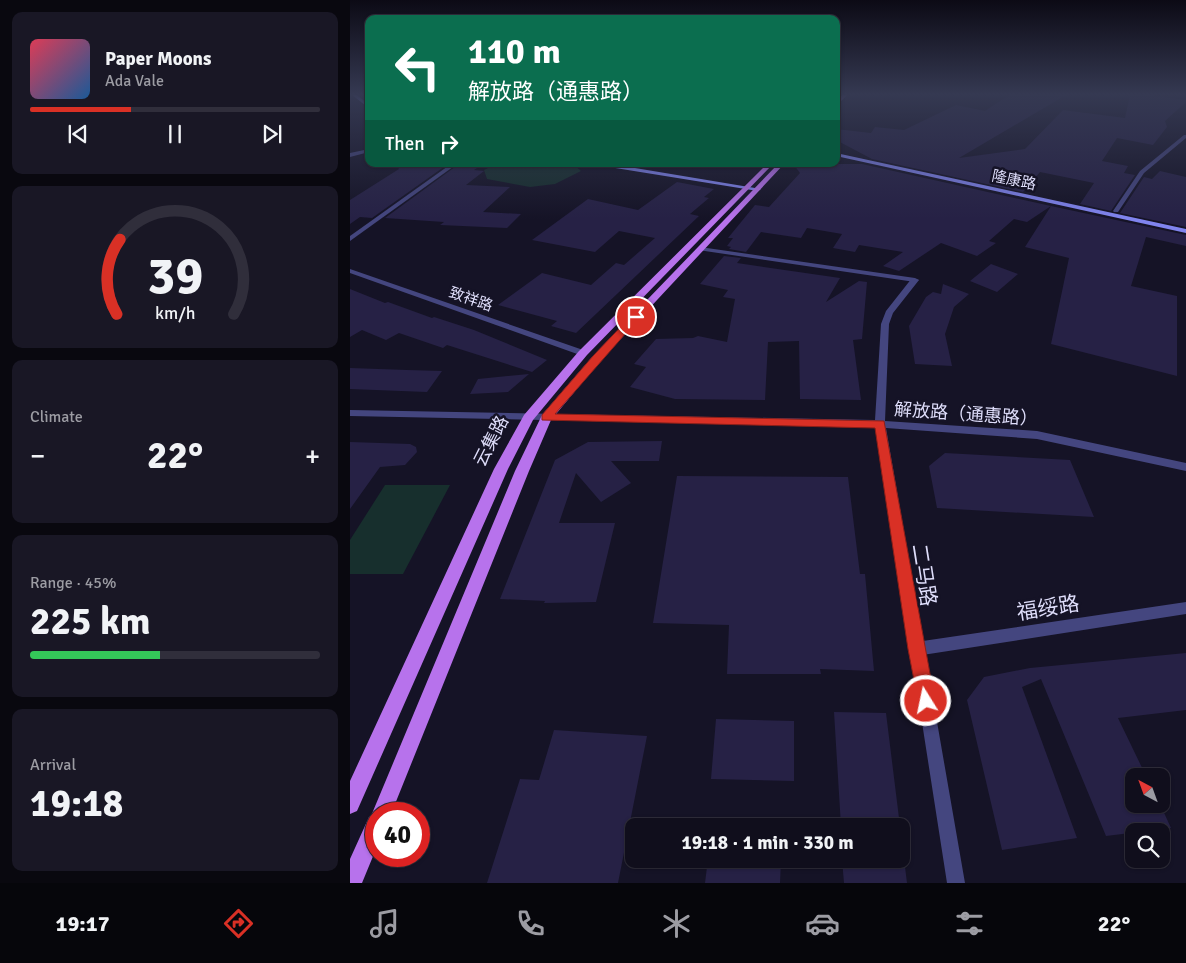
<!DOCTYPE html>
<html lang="en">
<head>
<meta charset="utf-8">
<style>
	:root { --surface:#100e1c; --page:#191725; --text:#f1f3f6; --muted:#9c9ca3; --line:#302e3b; --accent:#d93025 }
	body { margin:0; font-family:Signika,"Noto Sans SC",sans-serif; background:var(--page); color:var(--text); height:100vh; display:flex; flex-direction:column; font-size:19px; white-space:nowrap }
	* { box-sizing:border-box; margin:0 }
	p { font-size:16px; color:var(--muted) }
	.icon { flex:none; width:28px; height:28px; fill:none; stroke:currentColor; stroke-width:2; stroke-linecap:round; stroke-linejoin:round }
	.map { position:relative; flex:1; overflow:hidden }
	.side { display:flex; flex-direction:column; gap:12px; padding:12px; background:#09080f; width:350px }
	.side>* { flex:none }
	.banner { position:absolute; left:15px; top:15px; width:475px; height:152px; border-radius:10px; box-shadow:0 1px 4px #0004,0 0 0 1px var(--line); background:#0b6e4f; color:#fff; overflow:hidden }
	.needle { width:32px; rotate:319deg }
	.buttons { position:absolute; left:775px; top:768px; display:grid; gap:10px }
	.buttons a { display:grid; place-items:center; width:45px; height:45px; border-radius:10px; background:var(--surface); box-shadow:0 1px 4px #0004,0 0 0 1px var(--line); font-size:25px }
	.speed { position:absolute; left:15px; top:802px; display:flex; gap:10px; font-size:25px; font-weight:700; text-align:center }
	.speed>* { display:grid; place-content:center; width:65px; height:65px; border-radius:50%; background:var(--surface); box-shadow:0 1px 4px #0004,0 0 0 1px var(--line); line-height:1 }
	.speed .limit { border:8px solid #d22; background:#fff; color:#111 }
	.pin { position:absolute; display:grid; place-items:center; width:42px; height:42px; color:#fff; margin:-21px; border:2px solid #fff; border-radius:50%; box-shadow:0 1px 5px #0007 }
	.me { position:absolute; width:55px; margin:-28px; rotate:350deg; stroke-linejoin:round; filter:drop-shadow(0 0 4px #0008) }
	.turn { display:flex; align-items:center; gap:18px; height:105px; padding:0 20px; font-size:22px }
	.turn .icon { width:65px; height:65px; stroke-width:2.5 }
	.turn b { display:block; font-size:35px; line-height:42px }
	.then { display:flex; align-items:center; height:48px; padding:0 20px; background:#0003; gap:10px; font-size:19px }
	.big { font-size:38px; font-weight:700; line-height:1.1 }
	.side .card { flex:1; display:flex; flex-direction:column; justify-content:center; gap:8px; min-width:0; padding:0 18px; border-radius:10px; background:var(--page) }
	.side .dial { align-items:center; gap:0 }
	.dial svg { height:130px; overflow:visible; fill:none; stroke:var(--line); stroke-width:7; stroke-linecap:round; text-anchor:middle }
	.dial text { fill:var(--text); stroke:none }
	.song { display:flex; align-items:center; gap:15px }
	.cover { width:60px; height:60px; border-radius:8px; background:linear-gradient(135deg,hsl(350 70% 55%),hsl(210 70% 35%)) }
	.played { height:5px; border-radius:2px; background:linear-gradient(90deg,var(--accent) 35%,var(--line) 35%) }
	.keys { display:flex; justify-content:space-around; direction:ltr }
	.heat { display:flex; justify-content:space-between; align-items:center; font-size:28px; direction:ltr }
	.charge { height:8px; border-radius:4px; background:linear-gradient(90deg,#34c759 45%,var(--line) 0) }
	.trip { position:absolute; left:275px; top:818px; width:285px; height:50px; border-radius:10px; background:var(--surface); box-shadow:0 1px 4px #0004,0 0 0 1px var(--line); font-weight:700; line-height:50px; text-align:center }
	.tab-bar { display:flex; height:80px; justify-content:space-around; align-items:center; background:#06060b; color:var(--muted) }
	.tab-bar .icon { width:35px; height:35px }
	.tab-bar .active { color:var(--accent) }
	.tab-bar b { font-size:22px; color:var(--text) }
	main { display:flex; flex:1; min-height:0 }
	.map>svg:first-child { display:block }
	.green { fill:#172f2d }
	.building { fill:#262145 }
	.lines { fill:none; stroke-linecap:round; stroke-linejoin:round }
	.pedestrian { fill:#44467f; fill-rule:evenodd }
	.minor { fill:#44467f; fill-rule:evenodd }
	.tertiary { fill:#44467f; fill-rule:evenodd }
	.secondary { fill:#8084ee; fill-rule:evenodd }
	.primary { fill:#b772ec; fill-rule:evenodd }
	.route { fill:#d93025; stroke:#8d1f18 }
	.labels { text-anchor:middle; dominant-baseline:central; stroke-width:5; stroke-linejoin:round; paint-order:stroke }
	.far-street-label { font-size:15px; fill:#deddfa; stroke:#151326 }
	.street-label { font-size:18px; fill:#deddfa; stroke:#151326 }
	.near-street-label { font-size:21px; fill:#deddfa; stroke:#151326 }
</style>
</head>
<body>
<main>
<section class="side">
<div class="card">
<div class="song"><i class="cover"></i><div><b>Paper Moons</b><p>Ada Vale</p></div></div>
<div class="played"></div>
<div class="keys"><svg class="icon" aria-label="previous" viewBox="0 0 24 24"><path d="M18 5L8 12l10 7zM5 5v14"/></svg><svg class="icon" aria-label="pause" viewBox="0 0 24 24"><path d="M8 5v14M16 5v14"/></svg><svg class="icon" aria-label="next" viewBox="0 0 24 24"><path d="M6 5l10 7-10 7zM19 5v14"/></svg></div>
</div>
<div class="card dial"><svg viewBox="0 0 100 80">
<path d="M14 69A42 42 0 1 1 86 69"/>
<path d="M14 69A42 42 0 0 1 16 23" stroke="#d93025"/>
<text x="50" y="56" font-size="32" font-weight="700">39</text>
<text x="50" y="72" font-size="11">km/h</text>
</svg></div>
<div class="card"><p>Climate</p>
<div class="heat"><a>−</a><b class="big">22°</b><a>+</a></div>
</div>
<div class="card"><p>Range · 45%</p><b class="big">225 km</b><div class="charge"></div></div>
<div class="card"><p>Arrival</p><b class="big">19:18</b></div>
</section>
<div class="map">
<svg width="836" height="883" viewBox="0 0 836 883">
	<rect width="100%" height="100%" fill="#151326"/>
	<path class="green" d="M146 164H223L231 171 205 184 180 187 137 179 134 170Z
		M35 485H100L53 574H0V540Z"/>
	<path class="building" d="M659 95H716L609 158 675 149 713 110 775 118 780 95H799L836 100V102L815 121 817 127 803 145 767 138 752 161 778 166 774 173 785 175 761 211 730 204 744 183 690 172 673 192 522 159 486 140V129L521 133 525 127 554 130 606 105 635 111Z
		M45 164H98L22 218 10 217 0 224V200L49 169Z
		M109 164H133L124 170 134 171 116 185 160 187 133 212 171 214 157 228 90 225 94 222 35 218Z
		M459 164H512L701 206 677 222 664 219 639 241 646 243 627 256 591 243 549 271 533 266 553 252 509 245 505 252 483 248 492 234 457 228 451 238 411 232 396 252 379 249 381 247 377 246 383 238H378L405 205 419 207 450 173 444 165Z
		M810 171 836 177V227L770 213 794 177 802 179Z
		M327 182 364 189 354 197 359 198 340 214 349 216 226 333 201 326 207 321 148 305 192 273 241 285 266 263 274 265 305 238 269 231 245 252 182 240 238 199 288 210Z
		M701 206 836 235V246L796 237 781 286 827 296V376L701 344 719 258 675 247Z
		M374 256 391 258 387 263 490 278 476 302 509 281 517 282 512 339 503 340 511 400 450 399 449 341 418 342 415 400 325 399 280 387 296 367 284 364 306 339 343 338 348 336 377 342 385 299 373 297 378 290 350 284Z
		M641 264 668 274 647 292 620 281Z
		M593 284 619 294 604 307 595 334 602 366 565 364 559 326 576 297 583 292 591 294Z
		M0 289 35 303 38 302 82 318 84 317 124 330 197 360 182 372 97 345 93 348 49 333 36 340 12 330 0 337Z
		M0 368 57 370 92 371 77 392 0 389Z
		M179 374 158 392 120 394 128 379Z
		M312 441 309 461H261L281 483 251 502 226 473 209 523H265L246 602 194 603 195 601 150 599 205 460 238 442Z
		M0 442 60 444 66 447 67 452 55 465 30 467 0 509Z
		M595 453 720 460 744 517 587 508 579 466Z
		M327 476 498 477 510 574H515L524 671 470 669 471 674H377L379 625 303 623Z
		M836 653V710L768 718 796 776H784V804H810L821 828 756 836 691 679 672 687 727 838 652 850 617 700 634 677 680 668Z
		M484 712 536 713 550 826H491Z
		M366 719 444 721V781L361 779Z
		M204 730 297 736 268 883H137L170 779 189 780Z
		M358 859H431L430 883H355Z
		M492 859H554L557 883H494Z"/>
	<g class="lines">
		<path class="pedestrian" d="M101 164H107L0 241V236Z"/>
		<path class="minor" d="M834 135H836V138L794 173 768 212H764L763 211 790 171Z
			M350 247 565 278 569 280 565 282 348 250 347 249Z
			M0 269 236 351 237 353 233 356 230 355 0 273Z
			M836 602V614L566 656 561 654 559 649 561 644 566 642Z"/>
		<path class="tertiary" d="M19 149V152L0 157V153Z
			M562 278 569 280 543 313 539 324 535 421 687 431 836 463V471L687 439 536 428 615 883H597L526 427 0 416V410L525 420 531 324 536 311Z"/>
		<path class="secondary" d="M7 95 19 105V108L2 95Z
			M486 153 836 229V233L486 156Z
			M251 164H261L411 189 408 191 253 166Z"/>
		<path class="primary" d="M492 95H497L486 106V102Z
			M417 164H423L237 355 183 420 158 469 7 811 0 814V781L144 469 174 415 229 351Z
			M428 164H434L251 360 201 420 179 471 41 814H26V849L12 883H0V859L19 817 21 816 165 471 192 415 243 356Z"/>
	</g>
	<linearGradient id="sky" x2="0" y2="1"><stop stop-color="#0c0a15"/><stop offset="0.43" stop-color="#353952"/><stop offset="1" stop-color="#353952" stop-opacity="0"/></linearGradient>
	<rect width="836" height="219" fill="url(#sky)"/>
	<path class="route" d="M282 315 290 317 205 414 534 421 585 701 582 707 576 709 571 707 568 701 558 649 525 428 192 420V415L243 356Z"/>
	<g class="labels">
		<g class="far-street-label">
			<text transform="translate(664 180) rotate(12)">隆康路</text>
			<text transform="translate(121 299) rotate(19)">致祥路</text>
		</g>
		<g class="street-label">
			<text transform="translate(616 414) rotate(4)">解放路（通惠路）</text>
			<text transform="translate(141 441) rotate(-63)">云集路</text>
		</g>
		<g class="near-street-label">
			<text transform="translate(574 575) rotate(81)">二马路</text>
			<text transform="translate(698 608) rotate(-9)">福绥路</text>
		</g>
	</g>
</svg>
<div class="buttons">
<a><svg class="needle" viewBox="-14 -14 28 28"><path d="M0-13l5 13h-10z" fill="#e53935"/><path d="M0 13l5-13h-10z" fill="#9c9ca3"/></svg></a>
<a><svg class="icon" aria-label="search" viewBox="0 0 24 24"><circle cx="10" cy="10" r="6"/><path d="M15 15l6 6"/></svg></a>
</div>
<div class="speed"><div class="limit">40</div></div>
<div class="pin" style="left:286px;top:317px;background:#d93025"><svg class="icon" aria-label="arrive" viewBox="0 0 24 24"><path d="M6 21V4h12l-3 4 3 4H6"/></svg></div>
<svg class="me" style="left:576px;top:701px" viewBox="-20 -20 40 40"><circle r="17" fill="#d93025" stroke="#fff" stroke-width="3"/><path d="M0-11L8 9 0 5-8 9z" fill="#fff"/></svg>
<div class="trip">19:18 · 1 min · 330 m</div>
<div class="banner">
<div class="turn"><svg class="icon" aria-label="left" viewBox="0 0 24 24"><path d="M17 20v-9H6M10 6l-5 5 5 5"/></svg><div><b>110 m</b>解放路（通惠路）</div></div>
<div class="then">Then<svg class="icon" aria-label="right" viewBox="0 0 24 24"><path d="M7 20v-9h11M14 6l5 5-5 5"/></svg></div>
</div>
</div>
</main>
<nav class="tab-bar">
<b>19:17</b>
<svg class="icon active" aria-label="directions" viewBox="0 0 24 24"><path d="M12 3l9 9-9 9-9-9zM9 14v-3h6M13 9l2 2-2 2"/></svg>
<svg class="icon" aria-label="music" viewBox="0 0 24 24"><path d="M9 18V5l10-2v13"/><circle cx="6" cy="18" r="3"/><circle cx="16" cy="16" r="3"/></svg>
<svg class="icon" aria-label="phone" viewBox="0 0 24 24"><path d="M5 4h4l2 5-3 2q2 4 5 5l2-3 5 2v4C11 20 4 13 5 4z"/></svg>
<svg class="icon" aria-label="climate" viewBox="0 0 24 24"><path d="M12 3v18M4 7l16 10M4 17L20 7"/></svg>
<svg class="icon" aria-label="car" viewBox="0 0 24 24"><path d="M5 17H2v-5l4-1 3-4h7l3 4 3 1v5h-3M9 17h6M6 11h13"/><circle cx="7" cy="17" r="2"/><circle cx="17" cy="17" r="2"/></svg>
<svg class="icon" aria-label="filters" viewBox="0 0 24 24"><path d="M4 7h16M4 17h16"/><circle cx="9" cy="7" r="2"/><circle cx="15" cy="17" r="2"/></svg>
<b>22°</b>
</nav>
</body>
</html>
